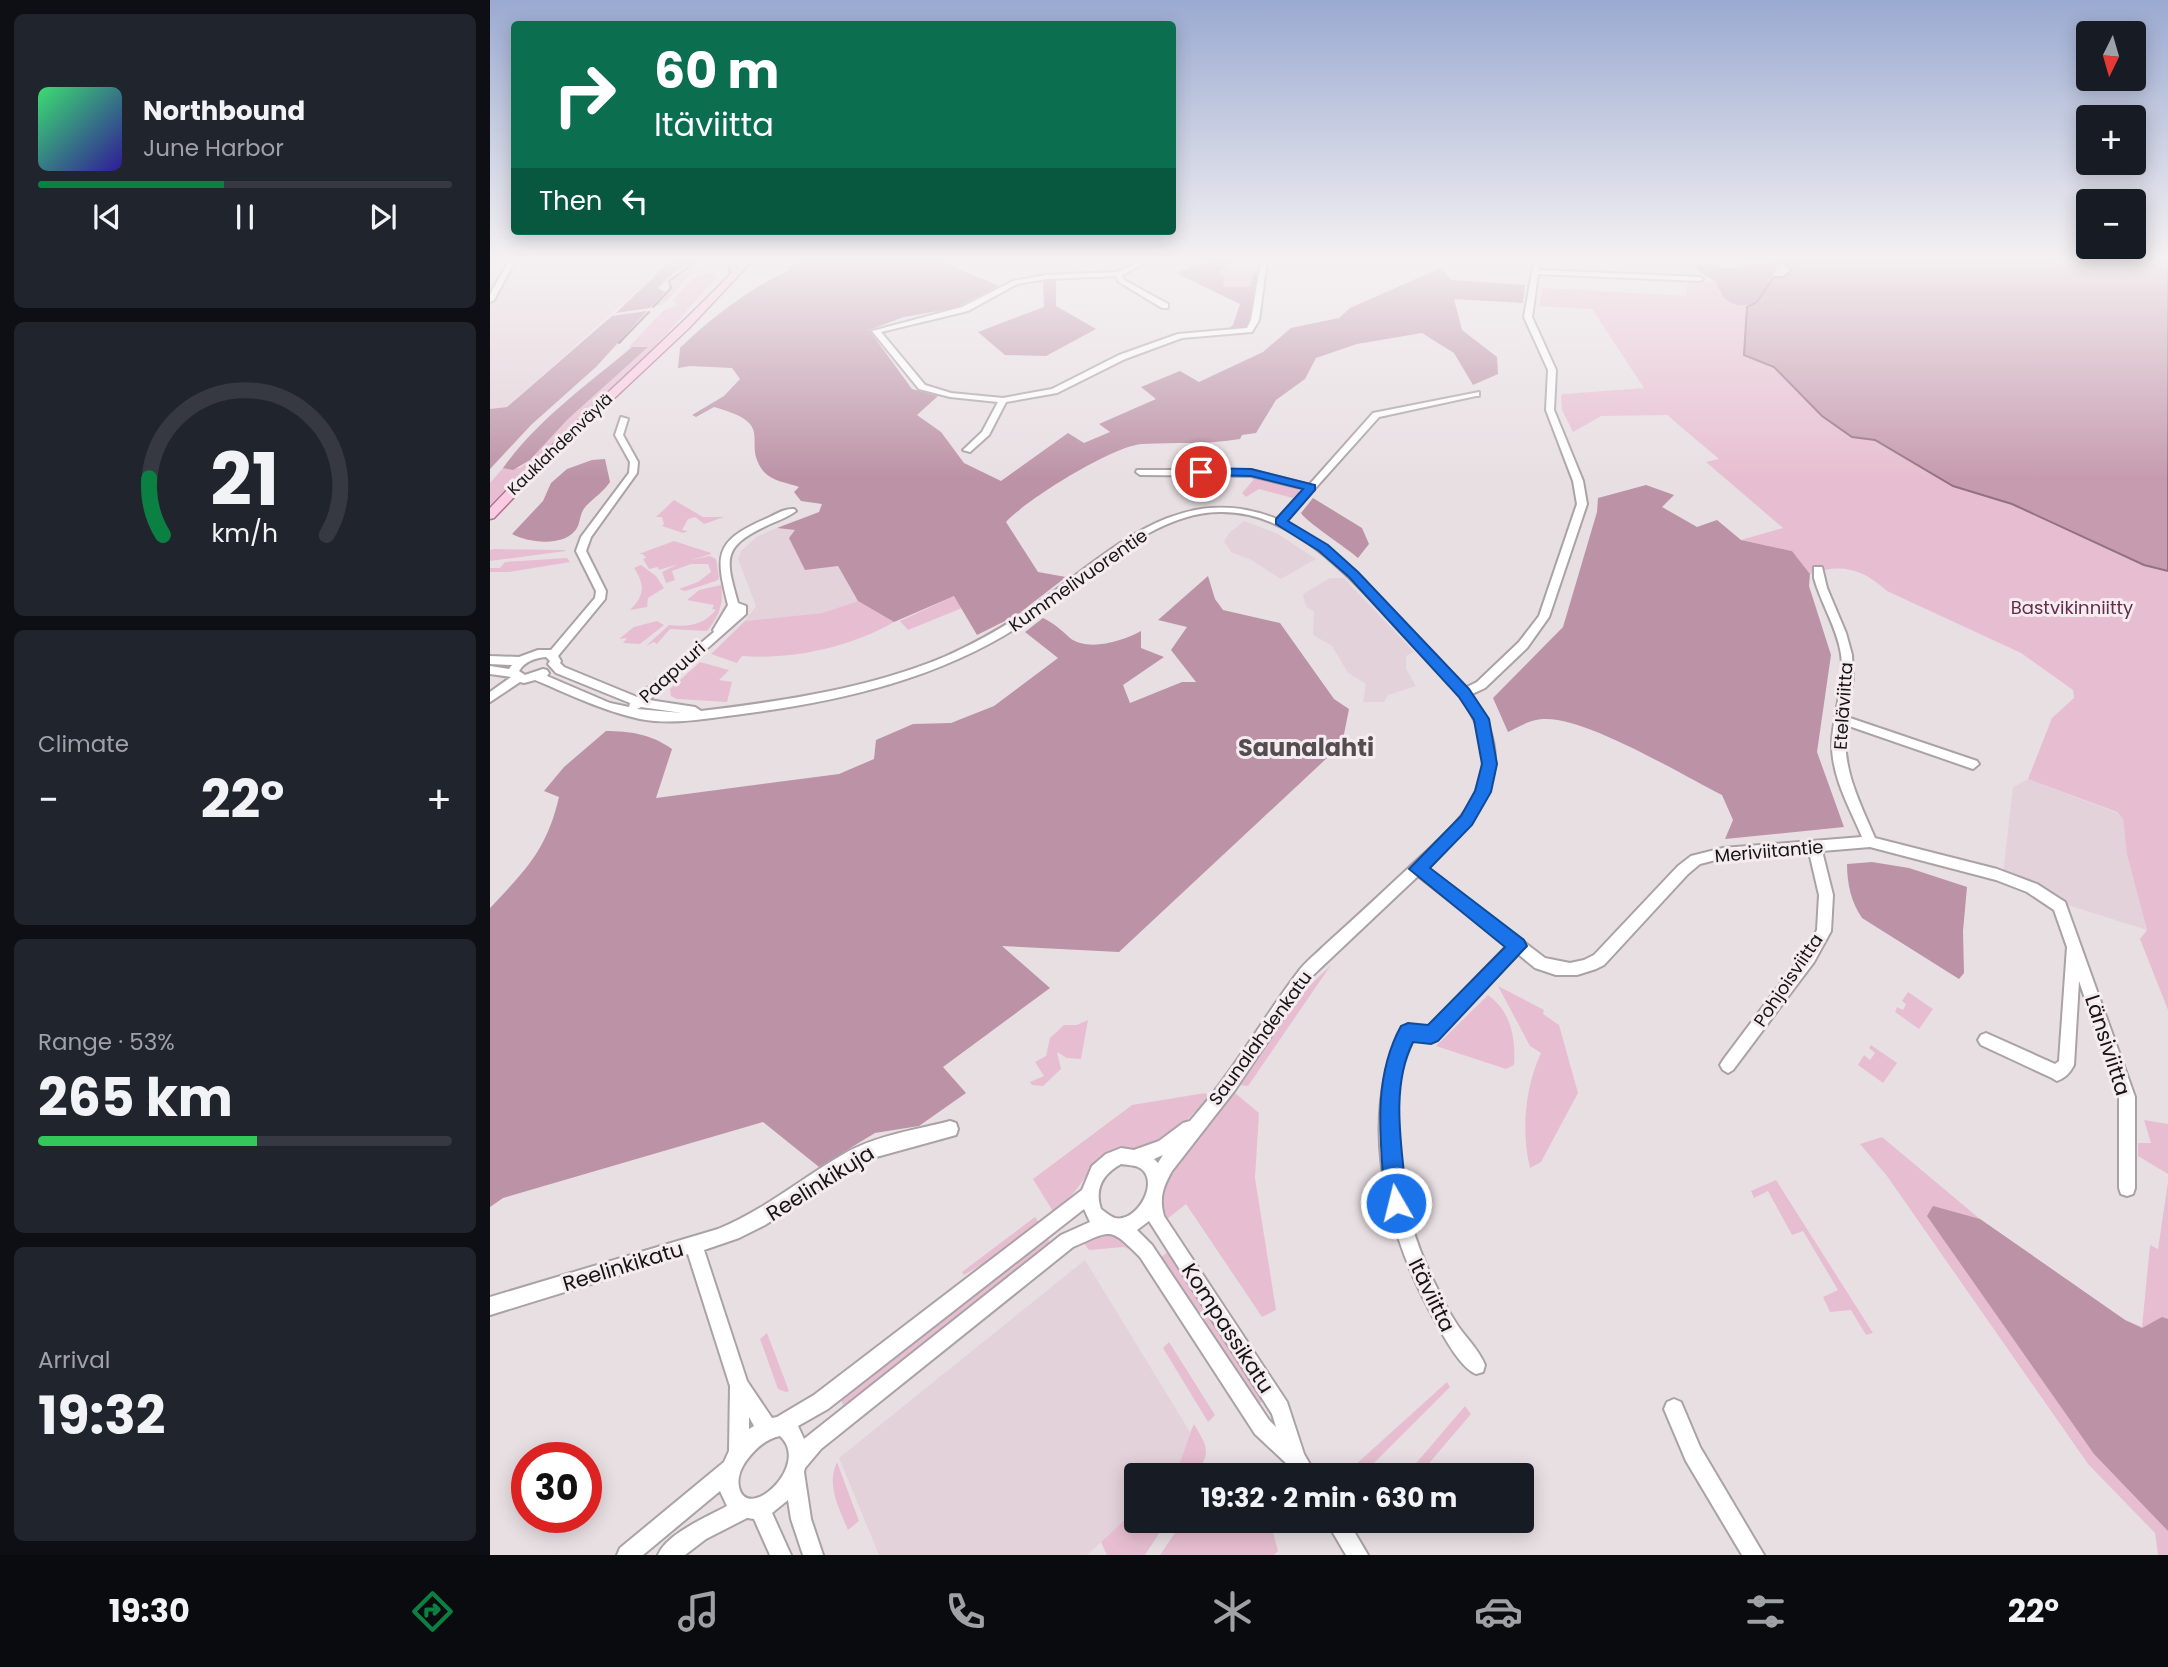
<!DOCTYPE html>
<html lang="en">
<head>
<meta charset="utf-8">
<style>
	:root { --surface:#171b24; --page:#20242c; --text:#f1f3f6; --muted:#9ea1a6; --line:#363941; --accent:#0b8043 }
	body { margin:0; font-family:Poppins,sans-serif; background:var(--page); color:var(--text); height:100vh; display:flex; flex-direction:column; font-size:26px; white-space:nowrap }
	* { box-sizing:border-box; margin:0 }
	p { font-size:23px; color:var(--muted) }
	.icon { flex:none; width:38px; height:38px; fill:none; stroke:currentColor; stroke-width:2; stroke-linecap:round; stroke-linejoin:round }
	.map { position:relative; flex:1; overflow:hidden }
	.sheet { display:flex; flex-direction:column; gap:14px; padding:14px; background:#0d0f14; width:490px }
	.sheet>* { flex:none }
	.hud { position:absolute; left:21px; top:21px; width:665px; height:214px; border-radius:7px; box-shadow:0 4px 18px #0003; background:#0b6e4f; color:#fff; overflow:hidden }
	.needle { width:46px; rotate:185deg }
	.controls { position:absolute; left:1586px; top:21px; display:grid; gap:14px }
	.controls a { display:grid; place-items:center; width:70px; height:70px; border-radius:7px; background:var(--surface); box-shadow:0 4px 18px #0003; font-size:35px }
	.speed { position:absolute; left:21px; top:1442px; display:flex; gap:14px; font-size:35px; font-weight:700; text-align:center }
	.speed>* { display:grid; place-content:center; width:91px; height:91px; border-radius:50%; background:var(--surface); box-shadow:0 4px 18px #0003; line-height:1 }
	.speed .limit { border:10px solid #d22; background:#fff; color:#111 }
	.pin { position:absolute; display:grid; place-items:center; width:60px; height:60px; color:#fff; margin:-30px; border:4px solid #fff; border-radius:50%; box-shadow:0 2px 7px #0007 }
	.me { position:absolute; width:77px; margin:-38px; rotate:352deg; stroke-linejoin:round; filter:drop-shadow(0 0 5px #0008) }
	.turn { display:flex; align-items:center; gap:24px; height:147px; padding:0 28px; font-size:32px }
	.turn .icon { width:91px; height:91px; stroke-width:2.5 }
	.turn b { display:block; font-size:49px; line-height:60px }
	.then { display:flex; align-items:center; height:66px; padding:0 28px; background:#0003; gap:14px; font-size:26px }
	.big { font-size:52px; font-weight:700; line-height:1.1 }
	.sheet .card { flex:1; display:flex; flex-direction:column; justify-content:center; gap:10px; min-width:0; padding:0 24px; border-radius:10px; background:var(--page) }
	.sheet .dial { align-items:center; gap:0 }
	.dial svg { height:182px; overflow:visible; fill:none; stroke:var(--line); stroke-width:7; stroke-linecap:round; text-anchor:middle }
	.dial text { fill:var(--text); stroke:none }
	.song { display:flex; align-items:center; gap:21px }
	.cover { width:84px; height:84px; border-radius:10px; background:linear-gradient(135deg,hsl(140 70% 55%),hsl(250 70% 35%)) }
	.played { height:7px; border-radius:4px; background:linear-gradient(90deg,var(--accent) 45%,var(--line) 45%) }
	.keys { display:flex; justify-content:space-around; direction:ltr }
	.heat { display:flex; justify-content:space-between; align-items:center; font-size:38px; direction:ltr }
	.charge { height:10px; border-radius:5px; background:linear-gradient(90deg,#34c759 53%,var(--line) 0) }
	.trip { position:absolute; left:634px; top:1463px; width:410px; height:70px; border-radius:7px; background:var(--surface); box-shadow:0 4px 18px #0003; font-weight:700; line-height:70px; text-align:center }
	.tabs { display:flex; height:112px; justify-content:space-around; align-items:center; background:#090b0e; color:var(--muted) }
	.tabs .icon { width:49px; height:49px }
	.tabs .on { color:var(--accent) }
	.tabs b { font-size:32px; color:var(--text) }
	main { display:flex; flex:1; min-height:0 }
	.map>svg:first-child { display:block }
	.built { fill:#e4d2da }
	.green { fill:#e7bed1 }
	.forest { fill:#bc92a6 }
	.water { fill:#c69baf; stroke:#927281; stroke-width:2 }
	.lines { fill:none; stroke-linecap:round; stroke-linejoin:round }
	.stream { stroke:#927281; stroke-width:2 }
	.minor-casing { stroke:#aaa2a5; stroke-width:4 }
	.major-casing { stroke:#ab748e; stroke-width:3 }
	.highway-casing { stroke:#ab748e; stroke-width:4 }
	.minor { fill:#fff; fill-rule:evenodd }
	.major { fill:#fccae2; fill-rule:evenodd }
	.highway { fill:#faa7cf; fill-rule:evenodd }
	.route { fill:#1a73e8; stroke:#114b97; stroke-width:2 }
	.labels { text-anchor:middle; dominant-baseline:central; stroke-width:6; stroke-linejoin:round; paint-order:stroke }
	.far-street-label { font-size:16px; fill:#171415; stroke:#f5ecf0 }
	.street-label { font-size:18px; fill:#171415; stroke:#f5ecf0 }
	.park-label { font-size:18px; fill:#632d49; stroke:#f5ecf0 }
	.near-street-label { font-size:21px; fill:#171415; stroke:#f5ecf0 }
	.district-label { font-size:24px; font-weight:bold; fill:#544d50; stroke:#f5ecf0 }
</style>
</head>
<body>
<main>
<section class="sheet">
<div class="card">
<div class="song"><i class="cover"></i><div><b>Northbound</b><p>June Harbor</p></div></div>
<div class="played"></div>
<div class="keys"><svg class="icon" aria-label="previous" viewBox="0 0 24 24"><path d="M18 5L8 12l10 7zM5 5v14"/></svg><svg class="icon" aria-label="pause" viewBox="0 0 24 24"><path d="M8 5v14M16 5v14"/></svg><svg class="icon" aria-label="next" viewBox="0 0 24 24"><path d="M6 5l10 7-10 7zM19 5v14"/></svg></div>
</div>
<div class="card dial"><svg viewBox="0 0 100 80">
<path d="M14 69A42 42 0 1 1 86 69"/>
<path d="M14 69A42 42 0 0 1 8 44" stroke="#0b8043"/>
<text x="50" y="56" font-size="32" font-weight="700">21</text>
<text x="50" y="72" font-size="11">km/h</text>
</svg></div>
<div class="card"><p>Climate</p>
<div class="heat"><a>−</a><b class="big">22°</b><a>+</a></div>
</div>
<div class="card"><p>Range · 53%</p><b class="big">265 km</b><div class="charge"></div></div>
<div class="card"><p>Arrival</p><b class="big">19:32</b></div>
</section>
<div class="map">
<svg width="1678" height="1555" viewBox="0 0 1678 1555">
	<rect width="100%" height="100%" fill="#e8dfe3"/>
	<path class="built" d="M0 261H180L17 407 0 409Z
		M754 521 788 534 826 559 791 579 761 560 741 552 734 541 740 532Z
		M287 528 306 530 348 566 368 601 332 613 255 621 266 606 248 559 251 551 268 536Z
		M840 578H854L924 652 916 656V669L926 686 898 695 894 702H873L876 684 858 673 842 646 823 635 824 611 816 607 813 594Z
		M1538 779 1627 813 1633 819 1637 855 1657 930 1571 903 1513 874 1523 787Z
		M595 1260 700 1432 689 1468 682 1475H646V1509L597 1555H389L349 1458Z"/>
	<path class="green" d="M207 261H241C230 266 208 269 198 277 188 286 178 306 163 307L180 288 179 281 193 269Z
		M743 261H767L761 287H733L728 272Z
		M1302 270 1678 503V1010L1650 939 1657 930 1637 855 1633 819 1627 812 1538 779 1562 718 1584 698 1583 690 1531 653 1397 591C1372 568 1351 563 1320 574L1302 551 1251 540 1293 528 1216 462 1229 459 1177 415 1111 416 1083 432 1072 410 1071 396 1073 394 1154 388 1102 309 1049 306 1053 288 1196 296 1198 282H1226L1230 294 1257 306 1263 304 1284 277H1294Z
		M226 271 223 276H228L145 369 0 505V483L13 468H30L40 460 78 419 157 347H139L174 310 189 305 182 301 206 276Z
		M765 478 808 489 809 492 803 498 769 489 756 497 752 493Z
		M184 500 213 517H234L214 524 205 517 198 519 192 530 198 531 193 533 172 526 174 524 172 517H166Z
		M184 541 221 553V554L169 570 168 567 159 569 153 559 156 558 153 554H149Z
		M4 549 74 550 76 551 0 561V550Z
		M220 556 226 559 229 579 226 581 195 591 189 589 208 582 221 572 218 564H201L182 571 185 580 176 583 172 572 192 562Z
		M77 558 80 562 19 572H0V568H10L15 562Z
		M151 565 166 576 174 588 158 598 157 607 140 610C155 595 155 585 144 568Z
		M231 585C234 604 229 616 217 631L180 629 167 644 164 642 156 646 179 625C199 627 213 625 226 610L222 609 224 605 197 600 209 590Z
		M464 596 472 608 418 630 410 621Z
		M368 601 404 622C361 647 302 660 252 656L247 663 221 654 255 621 332 613Z
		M167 621 174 625 150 644 133 643 137 638 129 639 144 627Z
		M210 662 239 670 229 680 242 682 237 702 187 699 181 696 180 689Z
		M841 965 758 1086 749 1085 807 998Z
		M1008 986 1054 1010 1053 1014 1069 1025 1088 1093 1051 1162 1040 1168C1031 1131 1035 1087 1051 1053L1040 1046Z
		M1418 992 1443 1009 1429 1029 1405 1012 1407 1007 1413 1010 1416 1004 1412 1001Z
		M998 995C1021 1011 1026 1039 1024 1065L1016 1069 946 1046Z
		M598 1020 591 1059 577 1058 567 1052 571 1069 553 1086 542 1085 540 1082 554 1076 545 1062 556 1056 560 1038 574 1025H587Z
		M1381 1045 1407 1063 1393 1083 1368 1065 1374 1055 1380 1060 1385 1053 1379 1048Z
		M744 1092 769 1113 765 1178 786 1310 772 1317 696 1204 677 1219C672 1203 673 1191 681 1175Z
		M715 1093 719 1097 694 1123 669 1142 656 1147 622 1150 611 1156 583 1194 564 1213 543 1179 642 1105Z
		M1654 1120 1678 1124V1174L1648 1156V1143H1661Z
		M1392 1137 1490 1219 1635 1320 1652 1327 1660 1245 1668 1249 1678 1182V1555H1668L1665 1533 1598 1464 1397 1176 1370 1144Z
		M1286 1180 1383 1333 1376 1335 1361 1310 1340 1312 1333 1297 1348 1290 1313 1231 1302 1235 1278 1191 1264 1198 1261 1191Z
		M545 1217 550 1224 514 1251 474 1275 472 1272Z
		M618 1233 636 1242 643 1251 634 1247 599 1250 591 1239Z
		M556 1236 562 1245 354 1408 350 1397Z
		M679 1251 775 1399 767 1406 670 1258Z
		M277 1333 299 1391 296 1392 288 1389 270 1339Z
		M679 1342 725 1415 718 1422 673 1348Z
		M957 1382 960 1387 872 1475H854Z
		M975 1406 981 1414 929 1475H916Z
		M704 1424C718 1448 721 1451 706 1475H682C693 1464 696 1440 704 1424Z
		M347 1462 369 1521 358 1530C349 1508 336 1485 347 1462Z
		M646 1509V1521H677L655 1555H617L611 1542Z
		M693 1521H780L788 1551 784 1555H670Z"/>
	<path class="forest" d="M180 261H204L183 273 168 288 175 292 160 308 126 313Z
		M319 261H450L509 286 465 308 414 317 379 330 422 389 448 396 427 415 451 432 474 463 511 481 578 433 594 443 620 432 609 424 666 399 651 387 690 371 709 382 773 352 801 328 849 318 860 308 951 268 961 280 1035 285 1033 303 964 299 972 330 1007 357 1008 374 983 385 964 353 932 333 867 344 826 358 815 379 786 400 766 433 752 435 750 439C715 445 686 442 652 444 622 446 536 500 516 522L548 572 576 577 527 615 487 635 464 596 404 622 368 601 348 566 315 570 299 538 305 530 287 528 329 512 332 504 311 501 304 492 309 487C298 483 282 481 274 472 249 441 290 425 224 407L206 417 202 415 234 396 250 379 242 368 200 366 188 368 190 348C227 312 270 281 319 261Z
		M718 261H743L729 272 735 279 733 287H760L764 272 770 273 757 328 735 331 743 325 750 304 686 273Z
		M1203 261C1214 261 1220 265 1230 267 1250 272 1272 257 1292 263 1277 276 1277 309 1248 305 1235 303 1230 293 1226 282L1207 270Z
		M566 278V306L606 329 556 356 515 355 488 332 554 307 553 279Z
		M157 311 106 367 41 425 0 469V409L17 407 122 316Z
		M142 347H158L78 419 40 460 23 470 13 468C47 420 97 385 142 347Z
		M115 459 120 482C113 492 105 497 96 506 90 513 91 518 88 526 78 548 38 543 22 534L53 501 61 483 77 469 102 460Z
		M1156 485 1184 495 1172 507 1207 527 1227 520 1251 540 1302 551 1320 574 1319 586 1341 655 1327 752 1354 827 1235 839 1243 820 1232 795C1192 775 1095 716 1053 719 1042 719 1028 727 1018 732L1003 698 1073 627 1107 512 1108 498Z
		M823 498 872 528 879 544 868 558C857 548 815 521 811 513Z
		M718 576 725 599 733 610 790 623 844 699 859 709 852 744 629 952 512 946 560 988 453 1067 476 1093 429 1126 385 1133 329 1167 273 1122 13 1198 0 1207V908C36 870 57 849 69 797L54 791 74 767 116 731C140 731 161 734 182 749L166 798 349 774 384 759 386 740 423 724 461 723 504 706 568 658 535 632 553 618C565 624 571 630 580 638 598 652 633 641 651 631V648L674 657 633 685 640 703 692 682H706L681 650 697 627 668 620Z
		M1382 862 1419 868 1477 887 1473 931 1474 973 1469 979 1372 918C1361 902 1357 883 1357 864Z
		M1443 1206 1490 1219 1635 1320 1652 1328 1672 1317 1678 1319V1531L1604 1454 1437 1216Z"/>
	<path class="water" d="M1291 261H1678V571L1654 565 1522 504 1463 486 1385 440 1362 437 1332 416 1284 367 1254 355 1257 307 1267 302 1284 277H1293L1302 270Z"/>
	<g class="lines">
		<path class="stream" d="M299 268 316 261
			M163 307 181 288 179 281 207 261
			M129 343 159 312"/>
		<g class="minor-casing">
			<path id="minor" d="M19 261H25L4 300 0 302V294Z
				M651 261H660L632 275 634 280 678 304V308H672L629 282 626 276 556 279 527 284 478 311 391 332 435 385 461 393 513 398 562 389 629 355 688 334 757 328 761 320 771 261H777L769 320 762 332 692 338 635 359 567 393 516 402 499 435 480 452 473 450 492 432 508 402 460 397 429 389 382 331 472 307 523 281 556 275 627 272Z
				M1044 261H1050L1049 270 1210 277 1213 279 1210 281 1048 274 1042 317 1066 370 1064 410 1093 481 1097 504 1059 617 1037 648 995 688 980 695C1035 767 990 817 936 868L1055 958 1080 963 1094 960 1104 955 1188 866 1201 856 1233 848 1372 837C1360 808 1342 778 1342 745 1342 715 1356 685 1351 654 1347 627 1331 604 1324 578V567H1332L1337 588 1356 633 1362 655 1363 677 1357 717 1487 761 1489 764 1483 769 1356 725C1351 767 1369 801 1385 838L1507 869 1547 884 1575 902 1645 1097V1188L1643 1194 1637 1196 1631 1194 1629 1188V1097L1589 981 1584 1065C1580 1073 1575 1078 1567 1081L1562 1078 1491 1045 1488 1040 1491 1035 1496 1033 1565 1064 1569 1061 1577 947 1564 910 1537 892 1506 880 1380 847 1332 851 1343 895 1341 931 1324 962 1243 1070 1238 1073 1233 1070 1230 1065 1233 1060 1314 952 1327 930 1329 895 1319 852 1233 858 1210 864 1198 874 1114 965 1106 969 1087 975H1066L1045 968 1028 954 946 1040 941 1042 923 1040C919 1050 914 1060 912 1070 894 1137 916 1228 947 1288 953 1301 960 1314 968 1326 977 1339 989 1350 995 1365L993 1372 986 1374C971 1368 955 1339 947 1324 905 1250 876 1157 896 1072 899 1057 907 1041 913 1027L918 1025 938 1027 1017 946 928 876 820 978 745 1090 682 1171C673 1187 669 1198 674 1216L797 1402 814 1454 826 1475H805L797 1464 765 1434 650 1257C619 1226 622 1230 583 1247L331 1449 315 1468 314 1472 321 1519 333 1555H313L301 1519 298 1500 282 1513 301 1555H280L264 1519 257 1518 216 1539 195 1555H168C176 1534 217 1517 237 1506L230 1491 153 1555H127L130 1548 234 1462 239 1451 240 1386 198 1254 0 1315V1297L228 1229C275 1210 313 1177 357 1152 389 1135 425 1130 460 1121L466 1123 468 1129 466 1135 379 1159 348 1177 275 1225 249 1238 214 1250 257 1381 282 1418 287 1417 324 1395 592 1190 602 1166 616 1154 631 1148 644 1150 669 1141 693 1123 700 1121C712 1107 724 1093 735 1077 760 1043 782 1006 808 972 816 961 827 953 836 944 866 917 895 890 925 862 942 846 961 831 975 811 985 796 993 777 993 759 994 709 949 674 918 640 870 589 810 512 732 512 661 511 595 581 540 619 453 679 348 702 245 715 213 719 182 725 150 719 113 711 79 694 45 680L34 683 30 682 0 702V692L21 677 0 674V666L19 669 22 665 0 664V656L29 657 48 650H61L105 598 106 591 86 551 91 537 139 473 140 462 125 435 131 417 138 419 133 435 148 462 147 473 101 537 96 551 116 591 115 599 68 656 71 661 70 663 74 667 147 697 224 632 223 630 238 605C226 557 223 542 273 520 283 516 294 508 304 509L306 511C297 518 286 521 276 526 231 547 236 560 248 603L256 606V614L159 700 205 707 211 711C293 701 377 689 454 657 490 641 523 622 555 598 627 546 692 481 787 519L815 489 761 476 650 475 646 472 647 470H761L819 485 883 413 989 392V396H986L889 417 795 522 831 544 859 567 975 688 987 682 1029 642 1049 616 1087 504 1083 481 1056 410 1058 370 1034 317ZM56 657 60 661 58 664 66 673 140 703 139 707 120 703 57 676 59 673 57 670 53 669 35 675 29 671C35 661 45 658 56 657ZM151 707 192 713 147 709ZM673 1155 668 1163 664 1159ZM631 1164C636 1165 644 1165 648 1167 672 1178 648 1223 625 1218 621 1217 615 1212 611 1209 604 1188 613 1174 631 1164ZM594 1209 600 1222 571 1235 314 1439 308 1426 338 1409ZM659 1221 782 1414 786 1427 779 1420 662 1245 647 1230ZM259 1417 264 1426 259 1429ZM290 1436C322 1465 257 1524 249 1487 247 1478 251 1468 256 1461 265 1449 275 1439 290 1436Z
				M1184 1399 1191 1402 1210 1447 1274 1555H1252L1196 1461 1174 1409 1177 1402Z
				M836 1521H858L878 1555H856Z"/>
		</g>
		<g class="major-casing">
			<path id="major" d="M253 261H262L199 328 67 452 4 518 0 519V508C81 422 172 347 253 261Z"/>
		</g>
		<g class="highway-casing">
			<path id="highway" d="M240 261H250L248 271H240Z"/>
		</g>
		<use href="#minor" class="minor"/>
		<use href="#major" class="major"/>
		<use href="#highway" class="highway"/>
	</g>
	<linearGradient id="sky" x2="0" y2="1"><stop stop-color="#9aaad1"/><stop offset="0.54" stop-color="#f5f1f2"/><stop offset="1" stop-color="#f5f1f2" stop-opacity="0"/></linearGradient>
	<rect width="1678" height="479" fill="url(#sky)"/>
	<path class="route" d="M761 469 825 485V490L798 521 838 545 868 572 979 689 999 719 1007 764 1001 792 982 825 940 868 1034 940 1037 946 948 1041 941 1044 923 1042C899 1090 913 1152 917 1203L914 1211 906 1214 899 1211 895 1203C891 1142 881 1081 911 1026L918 1023 938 1025 1015 947 919 869 971 816 985 791 992 764 984 720 969 697 859 577 829 551 786 524V519L813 489 761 476 711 475 705 472 711 468Z"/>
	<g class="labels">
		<g class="far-street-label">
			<text transform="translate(70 444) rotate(-44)">Kauklahdenväylä</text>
		</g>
		<g class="street-label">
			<text transform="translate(588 580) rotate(-35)">Kummelivuorentie</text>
			<text transform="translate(182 672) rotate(-42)">Paapuuri</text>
			<text transform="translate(1353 706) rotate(-86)">Eteläviitta</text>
			<text transform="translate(1279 851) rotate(-5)">Meriviitantie</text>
			<text transform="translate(1298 980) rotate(-56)">Pohjoisviitta</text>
			<text transform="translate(770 1038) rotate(-54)">Saunalahdenkatu</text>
		</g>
		<g class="park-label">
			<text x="1582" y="607">Bastvikinniitty</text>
		</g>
		<g class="near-street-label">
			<text transform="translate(1618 1045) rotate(72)">Länsiviitta</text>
			<text transform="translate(330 1183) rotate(-32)">Reelinkikuja</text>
			<text transform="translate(133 1266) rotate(-17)">Reelinkikatu</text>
			<text transform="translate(942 1295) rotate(64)">Itäviitta</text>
			<text transform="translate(738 1328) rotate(57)">Kompassikatu</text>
		</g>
		<g class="district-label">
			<text x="816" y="747">Saunalahti</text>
		</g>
	</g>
</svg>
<div class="controls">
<a><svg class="needle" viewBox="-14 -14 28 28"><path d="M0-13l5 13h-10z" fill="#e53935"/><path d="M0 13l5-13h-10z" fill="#9ea1a6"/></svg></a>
<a>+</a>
<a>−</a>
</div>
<div class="speed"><div class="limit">30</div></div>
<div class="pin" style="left:711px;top:472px;background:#d93025"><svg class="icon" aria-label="arrive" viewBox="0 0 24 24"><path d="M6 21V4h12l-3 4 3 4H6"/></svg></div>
<svg class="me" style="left:906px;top:1203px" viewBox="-20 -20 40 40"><circle r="17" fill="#1a73e8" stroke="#fff" stroke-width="3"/><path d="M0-11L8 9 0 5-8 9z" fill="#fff"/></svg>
<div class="trip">19:32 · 2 min · 630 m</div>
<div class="hud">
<div class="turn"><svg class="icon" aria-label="right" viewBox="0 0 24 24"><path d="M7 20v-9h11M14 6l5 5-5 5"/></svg><div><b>60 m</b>Itäviitta</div></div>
<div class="then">Then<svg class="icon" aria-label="left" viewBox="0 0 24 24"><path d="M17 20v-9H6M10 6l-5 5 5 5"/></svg></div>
</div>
</div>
</main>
<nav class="tabs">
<b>19:30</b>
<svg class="icon on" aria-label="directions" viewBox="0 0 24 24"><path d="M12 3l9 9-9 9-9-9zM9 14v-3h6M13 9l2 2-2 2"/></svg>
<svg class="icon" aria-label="music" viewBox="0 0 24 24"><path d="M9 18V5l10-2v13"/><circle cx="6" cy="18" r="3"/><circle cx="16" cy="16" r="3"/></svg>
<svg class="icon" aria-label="phone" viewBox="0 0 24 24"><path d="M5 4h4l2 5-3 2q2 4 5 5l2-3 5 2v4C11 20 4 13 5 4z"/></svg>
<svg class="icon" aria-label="climate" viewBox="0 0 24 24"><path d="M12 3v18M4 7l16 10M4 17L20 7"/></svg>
<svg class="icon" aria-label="car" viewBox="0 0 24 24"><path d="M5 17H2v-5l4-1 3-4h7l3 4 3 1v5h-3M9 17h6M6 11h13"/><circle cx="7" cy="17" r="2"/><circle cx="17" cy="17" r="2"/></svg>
<svg class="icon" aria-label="filters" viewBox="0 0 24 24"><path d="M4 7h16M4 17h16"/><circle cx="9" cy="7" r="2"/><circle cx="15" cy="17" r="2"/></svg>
<b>22°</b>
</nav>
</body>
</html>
